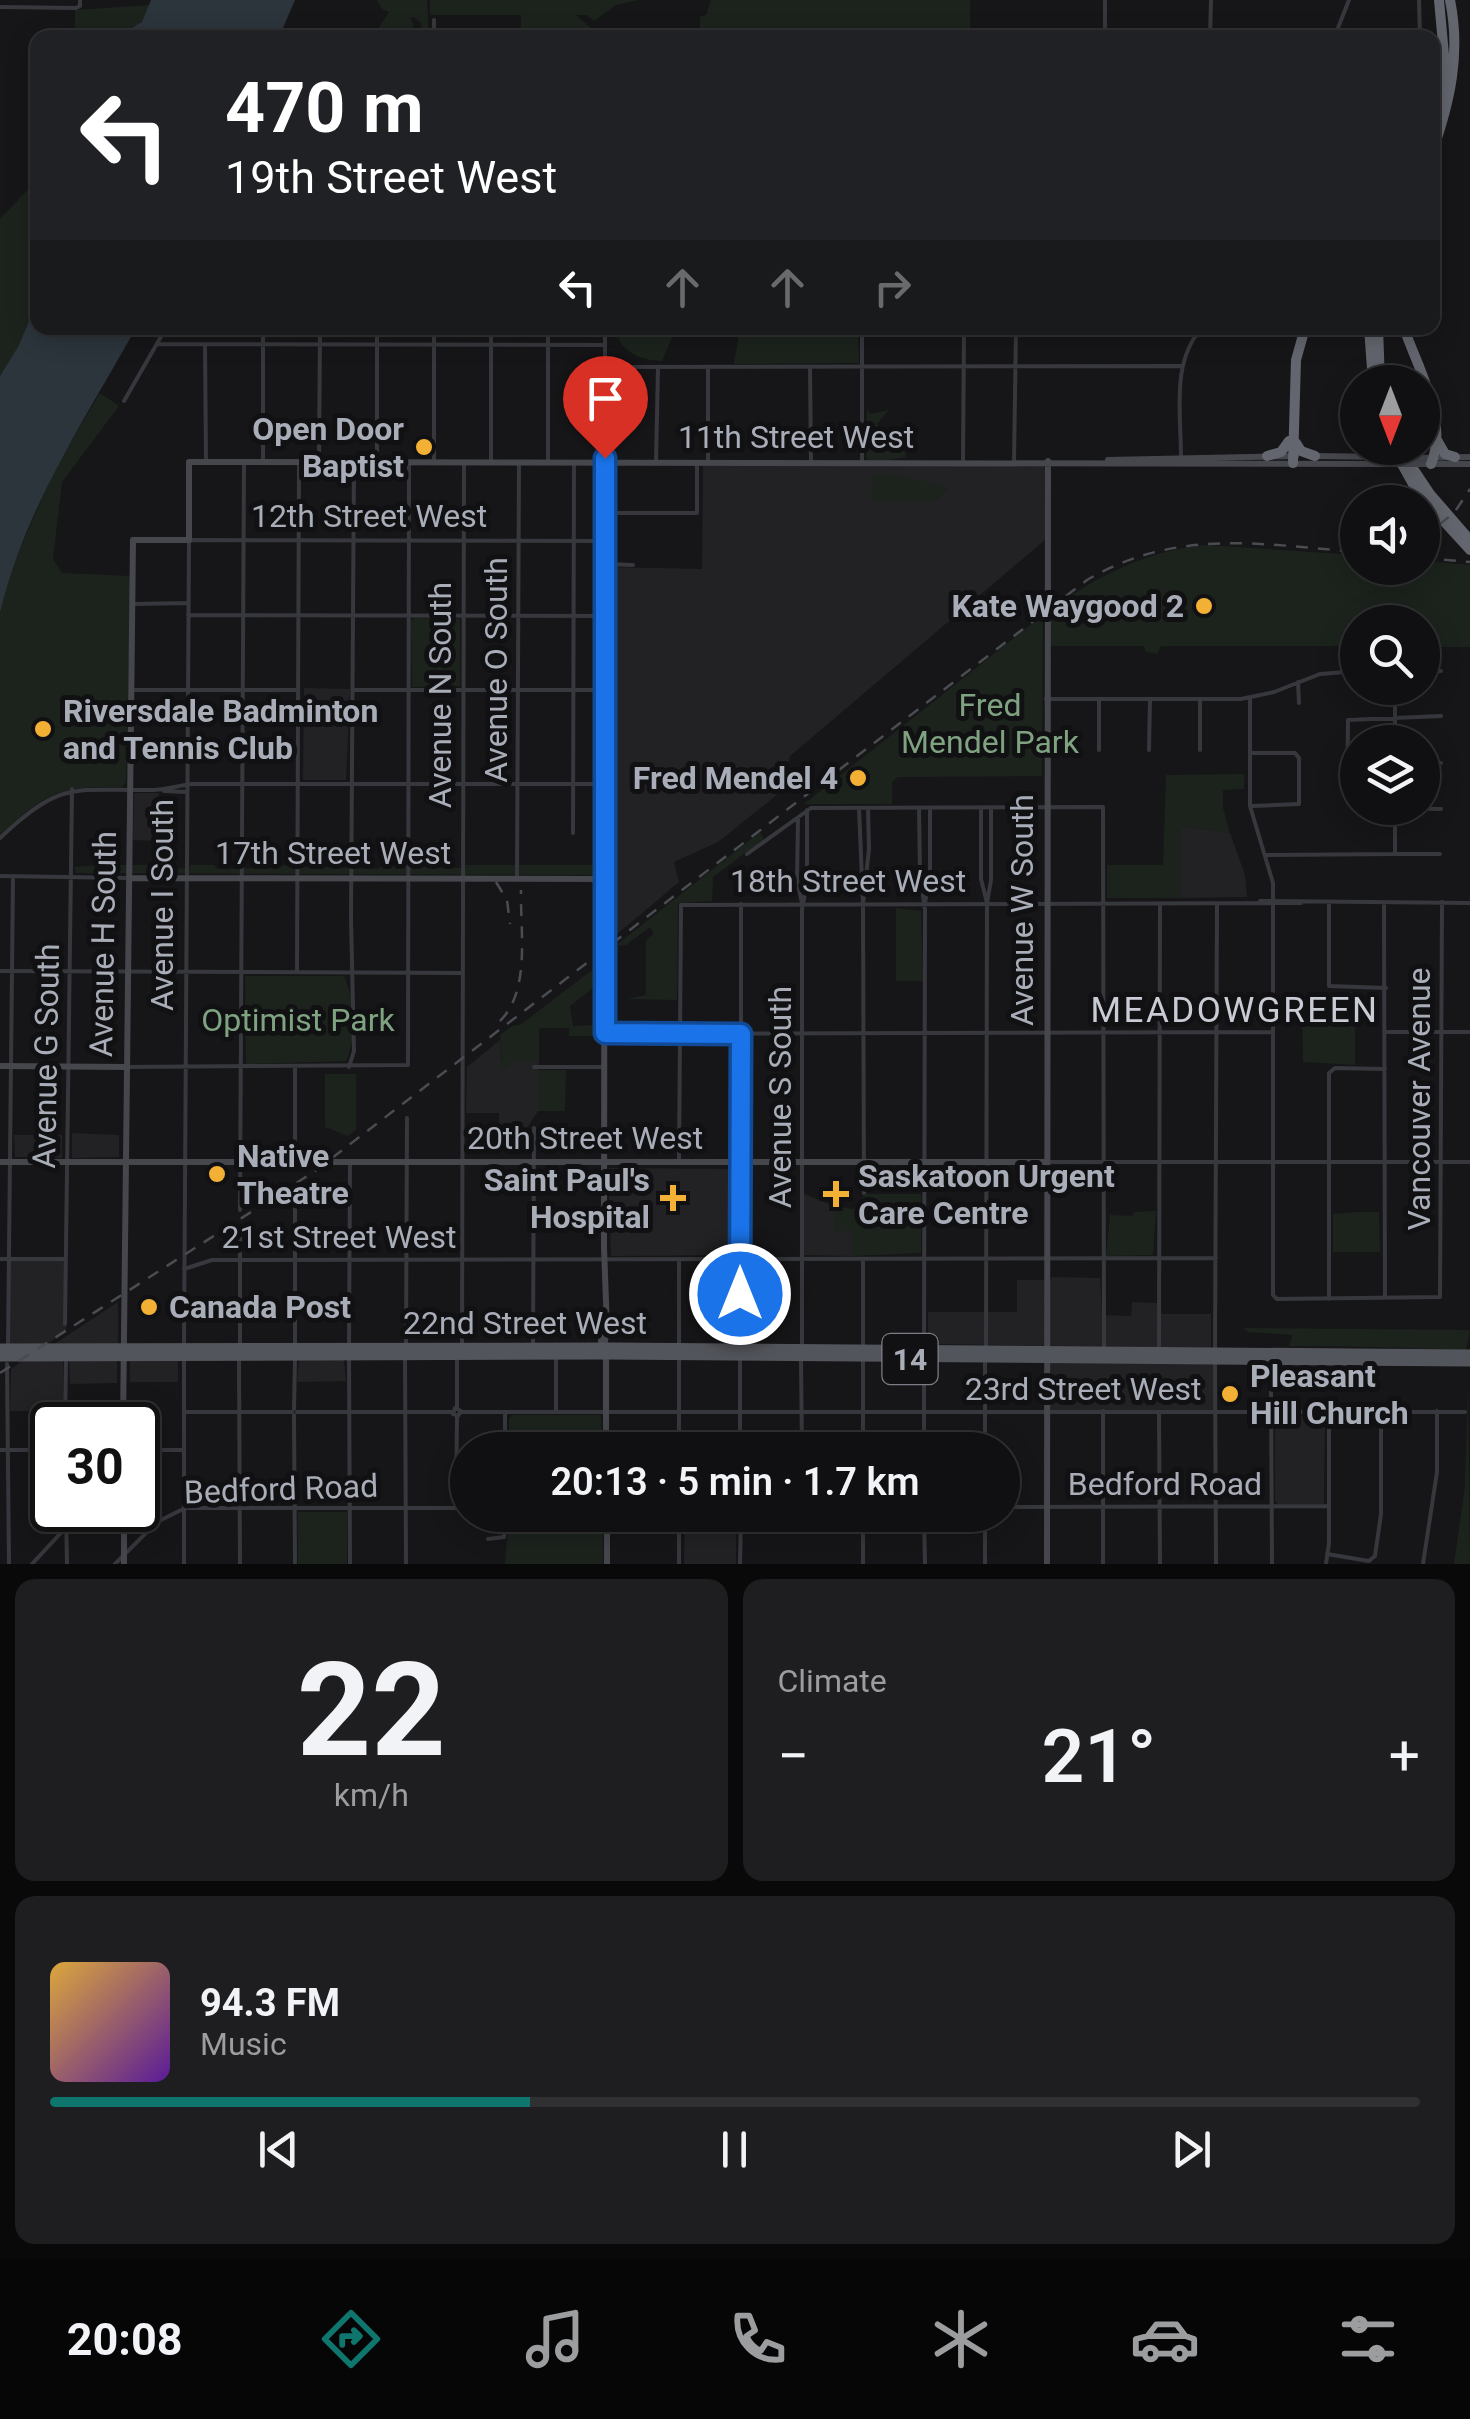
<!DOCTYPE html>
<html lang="en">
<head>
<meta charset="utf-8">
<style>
	:root { --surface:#101012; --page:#1e1e20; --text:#f1f3f6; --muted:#9c9d9f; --line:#303032; --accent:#0f766e }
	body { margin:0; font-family:Roboto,sans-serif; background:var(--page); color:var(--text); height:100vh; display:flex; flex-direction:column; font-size:38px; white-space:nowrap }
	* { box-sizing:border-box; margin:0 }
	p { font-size:32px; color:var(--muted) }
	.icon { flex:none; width:55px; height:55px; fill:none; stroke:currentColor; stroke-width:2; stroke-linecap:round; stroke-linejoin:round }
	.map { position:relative; height:1564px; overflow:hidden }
	.panel { display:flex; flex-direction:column; gap:15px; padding:15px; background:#09090a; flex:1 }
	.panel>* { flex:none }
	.hud { position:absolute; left:30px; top:30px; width:1410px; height:305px; border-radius:20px; box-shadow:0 5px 25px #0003,0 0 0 2px var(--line); background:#202124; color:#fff; overflow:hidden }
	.needle { width:65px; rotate:180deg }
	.tools { position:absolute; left:1340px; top:365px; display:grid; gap:20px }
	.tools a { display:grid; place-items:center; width:100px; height:100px; border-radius:50%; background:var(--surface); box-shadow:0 5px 25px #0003,0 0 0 2px var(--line); font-size:50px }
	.speed { position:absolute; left:30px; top:1402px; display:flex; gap:20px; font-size:50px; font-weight:700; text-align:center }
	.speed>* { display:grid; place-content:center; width:130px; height:130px; border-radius:50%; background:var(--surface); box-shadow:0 5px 25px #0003,0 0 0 2px var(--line); line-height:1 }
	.speed .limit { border:5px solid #111; border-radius:15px; background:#fff; color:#111 }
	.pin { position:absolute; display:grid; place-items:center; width:85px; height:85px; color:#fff; margin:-102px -42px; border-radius:50% 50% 50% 0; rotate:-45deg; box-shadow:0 0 10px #0007 }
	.pin .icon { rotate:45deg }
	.me { position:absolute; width:110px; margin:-55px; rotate:0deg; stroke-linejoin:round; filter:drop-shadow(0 0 8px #0008) }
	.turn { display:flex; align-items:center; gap:35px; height:210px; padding:0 30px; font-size:45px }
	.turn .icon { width:130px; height:130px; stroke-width:2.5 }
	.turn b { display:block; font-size:70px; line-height:85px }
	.lanes { display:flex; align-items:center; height:95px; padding:0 30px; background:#0003; justify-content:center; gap:50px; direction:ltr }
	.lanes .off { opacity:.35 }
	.big { font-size:75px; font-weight:600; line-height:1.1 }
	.panel .tile { flex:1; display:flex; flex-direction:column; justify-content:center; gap:15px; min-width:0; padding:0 35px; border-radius:20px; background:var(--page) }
	.panel .dial { align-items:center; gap:0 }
	.dial b { font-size:130px; line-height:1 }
	.song { display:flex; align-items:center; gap:30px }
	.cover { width:120px; height:120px; border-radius:15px; background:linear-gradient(135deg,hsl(40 70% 55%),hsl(270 70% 35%)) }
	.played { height:10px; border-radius:5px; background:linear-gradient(90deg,var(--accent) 35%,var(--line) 35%) }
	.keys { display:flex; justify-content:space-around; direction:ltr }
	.heat { display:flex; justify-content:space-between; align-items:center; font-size:55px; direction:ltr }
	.panel .tiles { flex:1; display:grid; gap:15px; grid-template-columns:1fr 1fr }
	.tile:last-child { grid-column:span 2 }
	.trip { position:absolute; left:450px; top:1432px; width:570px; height:100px; border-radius:50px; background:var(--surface); box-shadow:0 5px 25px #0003,0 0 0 2px var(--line); font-weight:600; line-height:100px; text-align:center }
	.menu { display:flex; height:160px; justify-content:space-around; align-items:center; background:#060607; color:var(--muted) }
	.menu .icon { width:70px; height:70px }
	.menu .current { color:var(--accent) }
	.menu b { font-size:45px; color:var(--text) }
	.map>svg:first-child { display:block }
	.built { fill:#222225 }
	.green { fill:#1c231d }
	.water { fill:#2c353c }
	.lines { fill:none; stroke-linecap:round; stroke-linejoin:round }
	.street { stroke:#37383d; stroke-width:4 }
	.secondary { stroke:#45474d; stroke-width:6 }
	.primary { stroke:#53555c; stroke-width:9 }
	.highway { stroke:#63666e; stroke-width:10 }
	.rail { stroke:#4a4c52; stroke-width:2.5; stroke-dasharray:12 10; stroke-linecap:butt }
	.secondary-bridge { stroke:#45474d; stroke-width:6 }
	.route-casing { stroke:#114b97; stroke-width:25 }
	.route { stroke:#1a73e8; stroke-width:18 }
	.poi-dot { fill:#f2b134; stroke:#111113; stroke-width:4 }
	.labels { text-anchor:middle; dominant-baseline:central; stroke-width:10; stroke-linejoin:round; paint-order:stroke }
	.shield { fill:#111113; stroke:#7b7e86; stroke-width:2.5 }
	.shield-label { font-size:30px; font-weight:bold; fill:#a8adb8 }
	.poi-label { font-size:32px; font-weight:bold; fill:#a8adb8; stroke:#111113; text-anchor:start }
	.street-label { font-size:32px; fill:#a8adb8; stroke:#111113 }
	.park-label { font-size:32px; fill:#7fa381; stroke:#111113 }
	.neighbourhood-label { font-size:35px; letter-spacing:2.5px; fill:#c9ccd4; stroke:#111113 }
</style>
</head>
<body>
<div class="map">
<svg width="1470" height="1564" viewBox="0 0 1470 1564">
	<rect width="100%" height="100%" fill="#161618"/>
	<path class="built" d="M1042 465 1045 468V540L790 756 778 794 718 842 674 862 679 882 610 940 608 567 702 569 703 466Z
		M304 688 350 689 346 780H303Z
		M134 793H159L160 841 133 840Z
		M1181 826 1230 833 1245 875 1247 897 1180 898Z
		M500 1040 501 1061H539L538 1111 527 1128 499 1130V1113H466L467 1067Z
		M72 1133 119 1135V1157L72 1158Z
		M14 1135H62V1158L15 1157Z
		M608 1168 737 1169V1255L611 1256Z
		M804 1194 834 1206V1231H852V1256L804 1255Z
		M9 1259H66V1332L40 1348H8Z
		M740 1259H770L769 1322H743Z
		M1052 1277 1100 1278 1102 1315 1131 1316 1132 1302 1157 1303V1314H1211V1348L928 1344V1312H1017V1280H1051Z
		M118 1302V1345H55L56 1343Z
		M117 1359V1383L70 1384 69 1360Z
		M1046 1359H1215L1216 1411 1047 1412Z
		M24 1360H63L64 1411H10L11 1369Z
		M130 1360H178V1382H130Z
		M299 1360H344L346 1381 297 1382Z
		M1278 1415 1325 1416 1324 1504H1278L1275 1501V1418Z
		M685 1515H736V1564H684Z"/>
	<path class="green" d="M377 0H427L429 37H422L421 23 414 17 410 18 414 25 408 37H379L376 32 389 12 382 9Z
		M430 0H639L616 5 594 21 586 15H576L592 29 593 37 521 38V15H430Z
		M711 0H970V37L797 33 798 37H700V17L706 15Z
		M150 5C142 40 103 37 75 38V10Z
		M37 180V301L19 345 0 376V219Z
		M616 328H676L662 361C640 360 619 352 616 328Z
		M740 328H858L859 363 734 364Z
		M100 393 119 406 62 482 53 559 62 573 131 576 126 782 122 787C59 786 46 792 0 835V613L9 574 56 467Z
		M867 409 870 414 889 410 877 424 882 429 880 431 888 440 903 441 906 457 870 463 866 458Z
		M873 475H898L949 487 936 501H876L871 498Z
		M1206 545 1357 555 1358 568H1422L1423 561 1470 565V647H1423L1422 622H1358L1357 646H1161L1157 654 1146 652 1144 646H1049L1050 610C1099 575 1145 551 1206 545Z
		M1043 615 1042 776 898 777 892 782V804H804Z
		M415 618 460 619V686L412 687 411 621Z
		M1244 774V789L1223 790V808L1230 833 1181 826 1180 898H1107V865H1163L1166 775Z
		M760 832 764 839 713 877 712 901 678 903 677 1000 627 999 646 995V941L654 933 650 927 626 945 615 946Z
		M101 865H158L163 869 190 868V865H214L217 869 270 868 271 865 378 869 383 865 433 866 434 868H465L466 865H602L601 873 597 875 76 873 74 867Z
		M896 908 921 911 923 981H896Z
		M600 964 599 983 570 1006 573 1026 601 1025V1036H569V1028H539V1061H510V1068H502L500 1035 512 1026 520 1025Z
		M245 976H344C355 999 357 1038 346 1061L246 1064Z
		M1333 992H1355V1065L1303 1062 1302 995Z
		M538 1070H566L565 1111H538Z
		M325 1074H356V1130L348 1136 325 1127Z
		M865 1194H921V1253L852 1256V1231H834V1206L853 1209Z
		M1156 1211 1153 1255 1106 1256 1110 1215 1132 1216 1134 1212Z
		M1358 1212H1379L1380 1252H1333V1214Z
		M1243 1328 1470 1330 1466 1350C1407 1348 1348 1346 1289 1346L1293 1335 1248 1332Z
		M1468 1385 1470 1564H1454L1465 1486Z
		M512 1415H601L603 1450H509V1419Z
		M298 1512H347V1564H298Z
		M509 1515H603V1564H505Z"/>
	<path class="water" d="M151 0H295L279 37H117L142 22Z
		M37 301 38 328H136C85 419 24 510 0 613V376L19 345Z"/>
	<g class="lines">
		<path class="street" d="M1105 0V38
			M1419 0 1420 38
			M0 7 76 8 80 6V0
			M434 20V38
			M1210 38 1211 0
			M1334 38 1349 0
			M263 328V462
			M377 328V462
			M434 328V463
			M491 328V463
			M862 328V463
			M157 344 605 345
			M205 344 206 462
			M605 367 1181 366
			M708 367V462
			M810 368 811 462
			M124 401 166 328
			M1181 457C1181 414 1171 361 1202 328
			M319 462 320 328
			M656 462 658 367
			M963 462 964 328
			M1014 462 1016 328
			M548 463V328
			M605 463V328
			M605 513H697V465
			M605 564 633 565
			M133 604 188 603
			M188 615 604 616
			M1422 671H1441
			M1298 682 1299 703
			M132 690H297
			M355 690H605
			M1250 698V806L1273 883V1295L1277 1299 1440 1297 1442 902
			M1046 699H1241L1274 692 1320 674 1358 671
			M1099 699V750
			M1395 742V688
			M1149 750 1150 699
			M1200 750V699
			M1250 753H1295L1299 758V804L1252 806
			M1422 763H1441
			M164 791 187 792
			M1358 805 1349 804 1347 800 1348 720 1441 716
			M859 808 863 904 864 1193
			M919 808 920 874 925 910 924 1348
			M1396 808 1441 809
			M981 809V879L987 903
			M798 819 797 880 802 903
			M573 833 574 463
			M0 838C62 779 74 791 153 790 166 790 179 785 193 784H604
			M747 854 811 808 1103 807 1104 1350
			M1395 854H1440
			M1266 855 1395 854V808
			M0 876 129 878
			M517 878 519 463
			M1260 901 1470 903
			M925 903 930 875V808
			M1329 903V986L1386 988
			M1384 903 1385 1298
			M863 904 869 849 868 809
			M0 971 462 973
			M297 972 299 462
			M1385 1032H1470
			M605 1034 1273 1032
			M126 1067 408 1065 409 462
			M349 1067 354 1051 351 918 354 463
			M534 1067H605
			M295 1162V1067
			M1050 1162H1470
			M679 1163 681 905 1301 903
			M240 1210 244 462
			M240 1237V1347
			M0 1259H66
			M184 1269 212 1260 1216 1258
			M1329 1299V1073L1335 1068 1385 1069
			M65 1324 72 789
			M406 1344 407 1118
			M533 1344 534 1128
			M184 1345 189 540 605 541
			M679 1345V1260
			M741 1345V904
			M8 1346 13 876
			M295 1346V1200
			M349 1347 350 1164
			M462 1347 464 463
			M1159 1348 1160 903
			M802 1349V909L807 883V810
			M863 1349V1259
			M1215 1349 1217 904
			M986 1350 987 903 991 880V808
			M349 1356 350 1564
			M863 1358V1450
			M184 1359V1564
			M239 1359 240 1564
			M405 1359 406 1564
			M740 1359V1450
			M801 1359 802 1450
			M924 1359V1450
			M7 1364 9 1564
			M1215 1364 1216 1564
			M1271 1385 1272 1564
			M455 1408 461 1411 458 1416 453 1414Z
			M457 1408V1356
			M294 1409 295 1360
			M556 1411V1355
			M1103 1411V1564
			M185 1412H292
			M297 1412H453
			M461 1412H1465
			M505 1412V1450
			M1159 1412 1160 1564
			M294 1415 295 1564
			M65 1425 66 1360
			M0 1450H52
			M138 1450H184
			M679 1450V1358
			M985 1450V1359
			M456 1506 457 1416
			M1002 1507 1328 1506
			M66 1510 67 1564
			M863 1515V1564
			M924 1515 925 1564
			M985 1515V1564
			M488 1539 504 1537 506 1515
			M1327 1554 1369 1561 1375 1556 1381 1514V1411
			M32 1564 82 1510
			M115 1564 157 1522 185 1508H468
			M679 1564V1515
			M740 1564 741 1515
			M1326 1564 1329 1543V1411
			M1423 1564 1437 1472V1411"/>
		<path class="secondary" d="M1313 456 1389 457
			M1416 458 1470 457
			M1108 460 1296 456
			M1420 464H1470
			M129 878 606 879
			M0 1066 126 1067
			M0 1162H1047
			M604 1311 601 1341 606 1360V1450
			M604 1347 607 1329 604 1247 605 463
			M123 1425 133 540H189V462L1393 464
			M124 1510V1564
			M607 1515V1564
			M1047 1564 1048 461"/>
		<path class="primary" d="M0 1348 613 1347 1470 1354
			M0 1357 605 1355 1470 1362"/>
		<path class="highway" d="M1432 124 1445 66 1439 0
			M1432 153C1450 102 1461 54 1450 0
			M1369 328 1373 382
			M1378 328 1380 382
			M1404 328C1418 369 1449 420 1431 464
			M1437 440 1445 454 1455 457
			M1296 443 1301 451 1315 456
			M1393 448 1418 493 1470 550
			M1267 456 1281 452 1289 441
			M1406 458 1430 494 1470 540
			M1293 463 1296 360 1305 328"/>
		<path class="rail" d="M1422 538 1454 513 1470 489
			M1422 558 1470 562
			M496 882 507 900 510 924
			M500 1021C531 990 520 931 521 890
			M0 1373 315 1171 1087 580C1176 528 1260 544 1358 552"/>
		<path class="secondary-bridge" d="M1389 457 1416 458
			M1393 464H1420"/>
	</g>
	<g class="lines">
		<g class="route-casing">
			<path id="route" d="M605 458V1033L741 1034 740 1294"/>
		</g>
		<use href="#route" class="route"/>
	</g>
	<g class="poi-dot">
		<circle cx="424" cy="447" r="10"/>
		<circle cx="1204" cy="606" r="10"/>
		<circle cx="43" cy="729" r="10"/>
		<circle cx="858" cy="778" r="10"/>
		<circle cx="217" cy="1174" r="10"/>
		<path d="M831 1179h10v10h10v10h-10v10h-10v-10h-10v-10h10z"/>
		<path d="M668 1183h10v10h10v10h-10v10h-10v-10h-10v-10h10z"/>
		<circle cx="149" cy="1307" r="10"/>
		<circle cx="1230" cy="1394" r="10"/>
	</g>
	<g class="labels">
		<rect class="shield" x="882.5" y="1334" width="55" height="50" rx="8"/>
		<g class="shield-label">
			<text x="910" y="1359">14</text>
		</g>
		<g class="poi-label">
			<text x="404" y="429" text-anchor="end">Open Door<tspan x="404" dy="37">Baptist</tspan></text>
			<text x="1184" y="606" text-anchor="end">Kate Waygood 2</text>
			<text x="63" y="711">Riversdale Badminton<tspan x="63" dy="37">and Tennis Club</tspan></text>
			<text x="838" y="778" text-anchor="end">Fred Mendel 4</text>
			<text x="237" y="1156">Native<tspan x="237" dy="37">Theatre</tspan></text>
			<text x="858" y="1176">Saskatoon Urgent<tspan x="858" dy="37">Care Centre</tspan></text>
			<text x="650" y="1180" text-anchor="end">Saint Paul's<tspan x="650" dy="37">Hospital</tspan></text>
			<text x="169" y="1307">Canada Post</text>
			<text x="1250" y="1376">Pleasant<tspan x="1250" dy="37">Hill Church</tspan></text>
		</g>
		<g class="street-label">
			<text x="796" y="437">11th Street West</text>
			<text x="369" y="516">12th Street West</text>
			<text transform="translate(496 670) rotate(-90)">Avenue O South</text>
			<text transform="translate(440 695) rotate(-90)">Avenue N South</text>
			<text x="333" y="853">17th Street West</text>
			<text x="848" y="881">18th Street West</text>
			<text transform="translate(162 905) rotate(-90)">Avenue I South</text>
			<text transform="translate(1022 910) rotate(-90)">Avenue W South</text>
			<text transform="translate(103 944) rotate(-89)">Avenue H South</text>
			<text transform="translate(46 1056) rotate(-89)">Avenue G South</text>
			<text transform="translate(780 1097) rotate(-90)">Avenue S South</text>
			<text transform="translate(1419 1099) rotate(-90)">Vancouver Avenue</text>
			<text x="585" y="1138">20th Street West</text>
			<text x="339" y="1237">21st Street West</text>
			<text x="525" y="1323">22nd Street West</text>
			<text x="1083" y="1389">23rd Street West</text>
			<text x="1165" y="1484">Bedford Road</text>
			<text transform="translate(281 1489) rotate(-2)">Bedford Road</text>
		</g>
		<g class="park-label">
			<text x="990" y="705">Fred<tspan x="990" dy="37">Mendel Park</tspan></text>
			<text x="298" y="1020">Optimist Park</text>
		</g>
		<g class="neighbourhood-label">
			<text x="1235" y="1010">MEADOWGREEN</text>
		</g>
	</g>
</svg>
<div class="tools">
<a><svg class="needle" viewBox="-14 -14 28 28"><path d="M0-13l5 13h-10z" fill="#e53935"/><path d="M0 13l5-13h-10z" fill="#9c9d9f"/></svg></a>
<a><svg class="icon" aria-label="sound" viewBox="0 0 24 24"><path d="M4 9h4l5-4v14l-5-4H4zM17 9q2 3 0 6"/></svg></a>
<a><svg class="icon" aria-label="search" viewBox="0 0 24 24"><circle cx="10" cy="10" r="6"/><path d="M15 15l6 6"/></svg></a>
<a><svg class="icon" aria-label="layers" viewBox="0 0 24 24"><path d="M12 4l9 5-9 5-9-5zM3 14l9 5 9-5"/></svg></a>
</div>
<div class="speed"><div class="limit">30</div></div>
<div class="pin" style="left:605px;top:458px;background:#d93025"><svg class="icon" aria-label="arrive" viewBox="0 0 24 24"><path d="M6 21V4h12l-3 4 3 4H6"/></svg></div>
<svg class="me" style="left:740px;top:1294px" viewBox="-20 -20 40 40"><circle r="17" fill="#1a73e8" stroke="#fff" stroke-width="3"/><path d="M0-11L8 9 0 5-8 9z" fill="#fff"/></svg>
<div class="trip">20:13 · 5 min · 1.7 km</div>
<div class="hud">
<div class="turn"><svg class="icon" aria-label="left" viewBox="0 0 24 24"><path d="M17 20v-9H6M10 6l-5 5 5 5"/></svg><div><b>470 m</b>19th Street West</div></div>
<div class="lanes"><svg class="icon" aria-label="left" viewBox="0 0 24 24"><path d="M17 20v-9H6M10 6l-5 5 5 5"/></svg><svg class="icon off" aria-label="ahead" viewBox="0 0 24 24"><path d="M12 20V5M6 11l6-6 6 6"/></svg><svg class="icon off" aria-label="ahead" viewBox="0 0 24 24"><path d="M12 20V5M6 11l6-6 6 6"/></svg><svg class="icon off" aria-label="right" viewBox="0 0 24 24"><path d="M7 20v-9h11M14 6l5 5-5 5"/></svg></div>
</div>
</div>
<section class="panel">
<div class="tiles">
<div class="tile dial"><b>22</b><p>km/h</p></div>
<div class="tile"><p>Climate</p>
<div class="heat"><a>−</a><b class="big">21°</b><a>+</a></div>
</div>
<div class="tile">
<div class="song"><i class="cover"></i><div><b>94.3 FM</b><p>Music</p></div></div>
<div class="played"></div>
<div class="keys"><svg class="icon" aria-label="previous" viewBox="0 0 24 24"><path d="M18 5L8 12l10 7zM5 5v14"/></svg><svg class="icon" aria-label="pause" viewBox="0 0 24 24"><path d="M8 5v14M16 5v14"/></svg><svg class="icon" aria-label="next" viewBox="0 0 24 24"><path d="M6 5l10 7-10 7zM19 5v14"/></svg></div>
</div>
</div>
</section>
<nav class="menu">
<b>20:08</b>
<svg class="icon current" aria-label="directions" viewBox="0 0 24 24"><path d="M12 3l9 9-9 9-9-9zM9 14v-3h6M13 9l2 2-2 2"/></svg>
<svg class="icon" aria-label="music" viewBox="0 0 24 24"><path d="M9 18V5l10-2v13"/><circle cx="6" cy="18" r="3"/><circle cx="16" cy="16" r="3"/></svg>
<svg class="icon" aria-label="phone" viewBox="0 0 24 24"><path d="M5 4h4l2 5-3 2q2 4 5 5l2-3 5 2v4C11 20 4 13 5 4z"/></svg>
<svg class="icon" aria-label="climate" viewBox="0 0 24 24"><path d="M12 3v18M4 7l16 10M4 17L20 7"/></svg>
<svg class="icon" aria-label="car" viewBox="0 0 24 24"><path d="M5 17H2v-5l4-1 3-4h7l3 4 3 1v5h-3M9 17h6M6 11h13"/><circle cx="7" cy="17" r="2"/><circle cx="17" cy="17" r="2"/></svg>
<svg class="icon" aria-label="filters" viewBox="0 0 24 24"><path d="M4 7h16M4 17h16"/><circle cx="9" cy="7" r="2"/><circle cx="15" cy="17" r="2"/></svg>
</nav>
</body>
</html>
